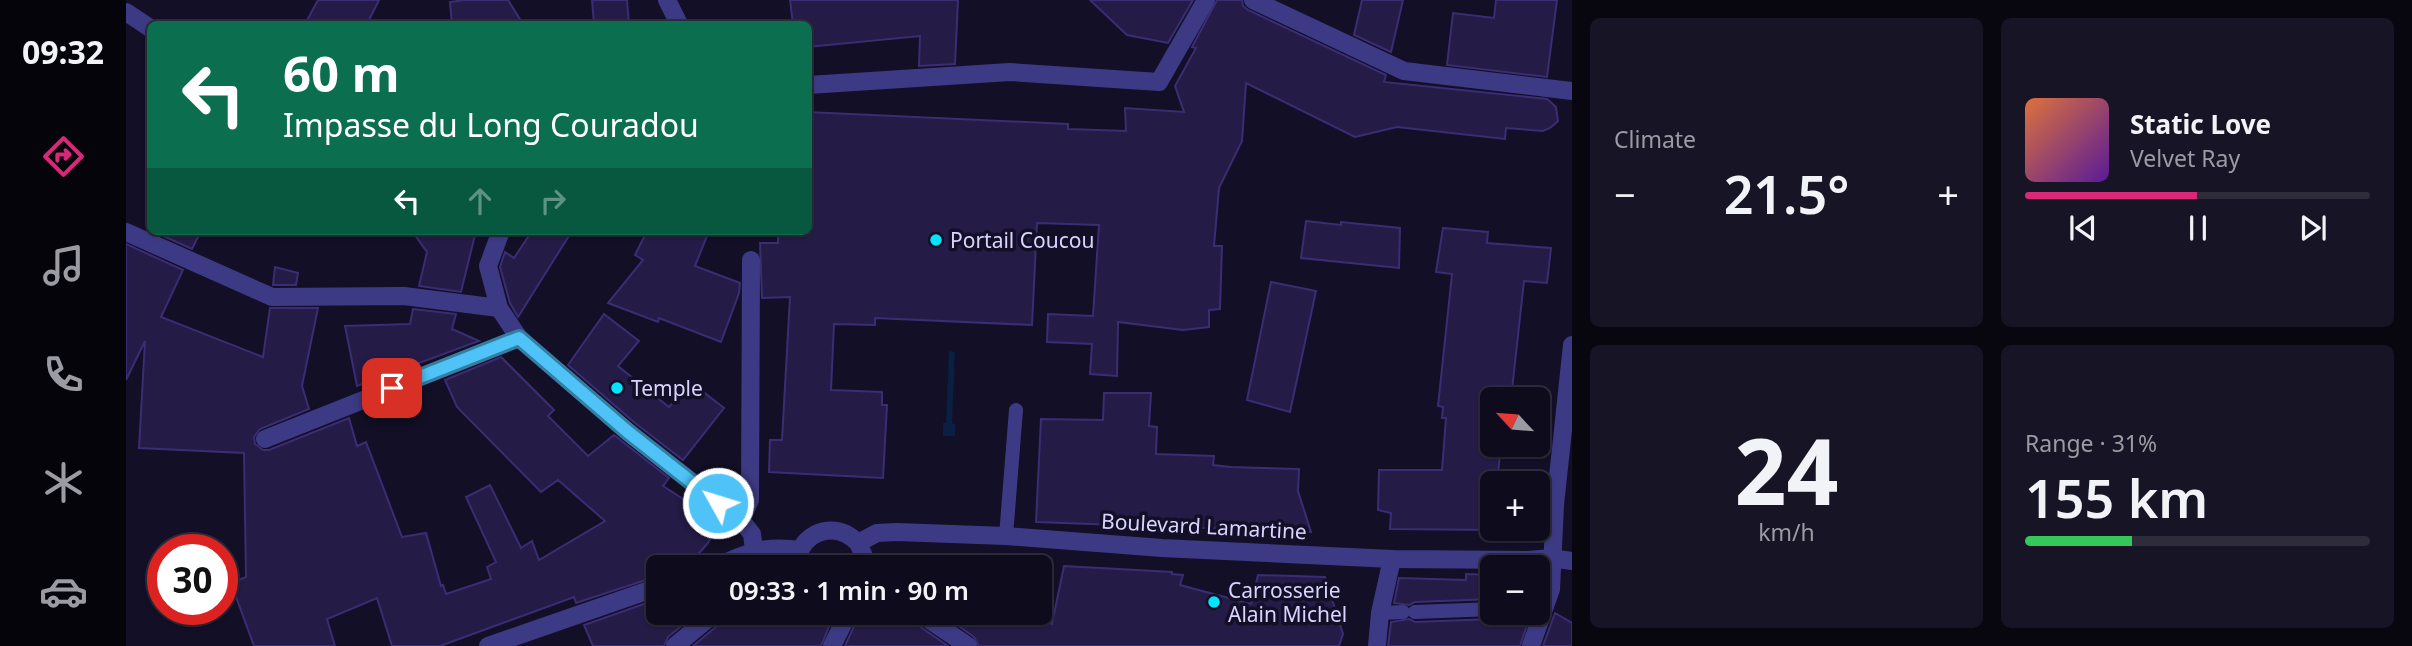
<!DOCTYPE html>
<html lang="en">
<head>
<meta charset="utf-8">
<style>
	:root { --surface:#0e0b1c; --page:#171425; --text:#f1f3f6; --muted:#9b9ba3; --line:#2e2b3b; --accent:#db2777 }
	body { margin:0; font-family:"Noto Sans",sans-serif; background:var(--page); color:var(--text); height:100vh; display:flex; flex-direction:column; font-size:26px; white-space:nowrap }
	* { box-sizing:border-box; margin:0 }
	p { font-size:23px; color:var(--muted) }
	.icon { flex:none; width:38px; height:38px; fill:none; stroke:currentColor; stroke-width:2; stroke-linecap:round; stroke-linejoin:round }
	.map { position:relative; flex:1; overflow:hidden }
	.panel { display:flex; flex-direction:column; gap:18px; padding:18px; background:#08060f; width:840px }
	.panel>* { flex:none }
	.banner { position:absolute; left:21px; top:21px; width:665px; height:214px; border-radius:10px; box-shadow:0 2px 5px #0004,0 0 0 2px var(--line); background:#0b6e4f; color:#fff; overflow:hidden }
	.needle { width:46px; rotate:296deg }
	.tools { position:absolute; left:1354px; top:387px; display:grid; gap:14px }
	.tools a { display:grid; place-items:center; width:70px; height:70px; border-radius:10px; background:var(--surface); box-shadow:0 2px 5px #0004,0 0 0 2px var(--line); font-size:35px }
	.speed { position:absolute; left:21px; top:534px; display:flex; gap:14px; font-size:35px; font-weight:700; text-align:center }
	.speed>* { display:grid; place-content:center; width:91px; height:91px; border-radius:50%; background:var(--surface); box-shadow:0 2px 5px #0004,0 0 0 2px var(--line); line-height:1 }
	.speed .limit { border:10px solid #d22; background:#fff; color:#111 }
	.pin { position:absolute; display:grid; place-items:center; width:60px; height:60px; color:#fff; margin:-30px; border-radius:14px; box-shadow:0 4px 10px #0006 }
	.me { position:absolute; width:77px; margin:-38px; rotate:309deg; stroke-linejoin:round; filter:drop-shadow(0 0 5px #0008) }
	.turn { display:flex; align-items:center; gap:24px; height:147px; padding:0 21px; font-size:32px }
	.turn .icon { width:91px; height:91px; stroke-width:2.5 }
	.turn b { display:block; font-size:49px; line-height:60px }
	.lanes { display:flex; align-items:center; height:66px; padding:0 21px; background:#0003; justify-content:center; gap:35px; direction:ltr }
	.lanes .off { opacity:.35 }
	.big { font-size:52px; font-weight:600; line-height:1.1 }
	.panel .widget { flex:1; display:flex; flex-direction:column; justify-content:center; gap:10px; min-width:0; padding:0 24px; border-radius:10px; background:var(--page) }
	.panel .dial { align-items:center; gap:0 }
	.dial b { font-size:91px; line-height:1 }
	.song { display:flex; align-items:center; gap:21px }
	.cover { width:84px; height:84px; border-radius:10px; background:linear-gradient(135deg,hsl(20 70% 55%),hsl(270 70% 35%)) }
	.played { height:7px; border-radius:4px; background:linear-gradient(90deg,var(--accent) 50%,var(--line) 50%) }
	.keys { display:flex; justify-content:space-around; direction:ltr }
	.heat { display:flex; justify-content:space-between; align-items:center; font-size:38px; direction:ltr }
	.charge { height:10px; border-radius:5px; background:linear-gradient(90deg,#34c759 31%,var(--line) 0) }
	.panel .tiles { flex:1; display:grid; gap:18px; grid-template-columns:repeat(2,1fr) }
	.trip { position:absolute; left:520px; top:555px; width:406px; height:70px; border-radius:10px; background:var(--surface); box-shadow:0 2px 5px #0004,0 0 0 2px var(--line); font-weight:600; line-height:70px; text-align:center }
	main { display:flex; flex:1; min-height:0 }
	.dock { display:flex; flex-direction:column; width:126px; justify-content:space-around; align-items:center; background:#06040b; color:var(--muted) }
	.dock .icon { width:49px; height:49px }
	.dock .on { color:var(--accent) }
	.dock b { font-size:32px; color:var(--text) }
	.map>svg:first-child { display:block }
	.water { fill:#0a1f44 }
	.building { fill:#241b47; stroke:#3b2d73; stroke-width:2 }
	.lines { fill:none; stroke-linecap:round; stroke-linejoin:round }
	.path { stroke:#2fb8b0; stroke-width:4.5; stroke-dasharray:3.5 5; stroke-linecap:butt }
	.service { stroke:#3d3a85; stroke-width:14 }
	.pedestrian { stroke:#3d3a85; stroke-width:18 }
	.minor { stroke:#3d3a85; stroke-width:18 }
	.tertiary { stroke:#3d3a85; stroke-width:18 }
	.route-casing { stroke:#337fa1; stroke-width:18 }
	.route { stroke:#4fc3f7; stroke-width:12 }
	.poi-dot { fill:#00e5ff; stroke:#130f26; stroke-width:2.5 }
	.labels { text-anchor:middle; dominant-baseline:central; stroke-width:7; stroke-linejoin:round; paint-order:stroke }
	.poi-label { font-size:21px; fill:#d9d4ff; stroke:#130f26; text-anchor:start }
	.street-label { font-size:21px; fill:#d9d4ff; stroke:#130f26 }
</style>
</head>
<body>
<main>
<nav class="dock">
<b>09:32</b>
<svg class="icon on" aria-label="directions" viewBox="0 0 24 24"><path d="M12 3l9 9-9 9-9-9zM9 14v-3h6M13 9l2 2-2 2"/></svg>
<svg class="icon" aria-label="music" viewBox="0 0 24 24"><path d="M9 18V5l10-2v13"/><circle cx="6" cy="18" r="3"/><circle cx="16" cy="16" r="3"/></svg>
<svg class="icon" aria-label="phone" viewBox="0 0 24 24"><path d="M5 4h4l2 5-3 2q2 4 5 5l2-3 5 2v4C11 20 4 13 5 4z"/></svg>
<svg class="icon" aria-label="climate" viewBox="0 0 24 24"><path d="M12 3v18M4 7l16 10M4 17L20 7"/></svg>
<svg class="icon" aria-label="car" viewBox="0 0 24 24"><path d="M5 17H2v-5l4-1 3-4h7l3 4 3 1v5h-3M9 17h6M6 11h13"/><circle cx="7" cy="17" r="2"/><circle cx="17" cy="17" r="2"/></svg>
</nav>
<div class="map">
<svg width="1446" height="646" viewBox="0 0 1446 646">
	<rect width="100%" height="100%" fill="#130f26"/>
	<path class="water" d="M823 351 829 352 826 423 829 424V436H817V423H820Z"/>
	<path class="building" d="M192 0H253L241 24H179Z
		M338 0H382L397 24H326L324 2Z
		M466 0H501L503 24H468Z
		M664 0H832L829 64 793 66 794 36 682 47V24H667Z
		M964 0H1067L1042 43 1001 35Z
		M1091 0H1116L1117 6 1122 10 1260 75 1258 82 1421 99 1430 107 1432 121 1424 128 1417 131 1380 128 1379 139 1271 127 1229 137 1120 83 1116 141 1093 188 1088 246H1096L1094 309 1083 310V327L1057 330 992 322 991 376 964 374 966 344 921 342 922 314 967 316 973 225 911 223 906 325 749 318V325L708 324 705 390 756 392V405H761L757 478 643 472 644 440H656L664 297 636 298 634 243H652V231H682V112L942 124V129L1000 131 999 108 1058 112 1049 86 1070 48 1066 47Z
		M1236 0H1277L1265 52 1228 35Z
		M1370 0H1431L1421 77 1321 65 1327 13 1368 18Z
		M1180 221 1215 225V222L1274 228 1273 268 1175 258Z
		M1317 228 1362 232 1361 243 1425 248 1421 283 1398 281 1385 399H1367V444H1375L1371 483H1367V530L1264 529 1265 513 1252 510 1253 470H1316L1320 418H1316L1317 407 1312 406 1326 274 1310 272Z
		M26 231H75L66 249Z
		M286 231H350L335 292 293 286 301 252Z
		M406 231H446L392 317 384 303 374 267 379 252 388 258Z
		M521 231H583L569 266 614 283 613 293 595 342 533 318 532 322 482 303 517 260 509 255Z
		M0 244 57 270 35 317 137 357 144 308H192L176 386 183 409 134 429 128 437 129 444 137 450H143L223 418 231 446 240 442 276 537 300 533 315 586 317 585 320 594 365 579 361 567 370 562 340 497 364 485 395 548 406 541 413 560 479 521 432 480 415 492 331 407 319 380 375 357 428 410 422 416 462 456 488 435 543 478 537 486 593 522 582 543 568 559 541 567H532V576L450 603 448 597 314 646H266L251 598 201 619 209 646H128L105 583 120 577 118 453 13 448 19 341 0 380Z
		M149 267 172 273 170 285H147Z
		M1145 282 1190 291 1164 412 1121 400Z
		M287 309 330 314 326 329 353 341 231 386 219 326 284 324Z
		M478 314 513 341 492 366 543 407 563 381 598 408 557 460 509 423 442 365Z
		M978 393H1025L1023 426 1031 427 1030 454 1088 456 1087 465 1105 467 1173 469 1172 491 1185 532 910 522 915 419 977 420Z
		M938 566 1046 572V574L1057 575 1054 585 1125 604 1132 575 1199 577 1217 634 1213 646H853L848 637 813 612H900L926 624Z
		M1340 574 1367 575V599L1289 602 1283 605 1268 603 1273 578 1340 580Z
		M532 599V612H572L542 637 538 646H467L458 625Z
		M601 612H694L705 622 695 646H567L597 621Z
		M747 612H781L786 621 822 646H719L729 624 742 621Z
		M1376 613H1405L1394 646H1262L1265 622 1283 619 1289 622 1367 619Z
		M1429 613 1446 623V646H1417Z"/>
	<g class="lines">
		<path class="path" d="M766 567 768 554"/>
		<path class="service" d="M880 536 890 410
			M1289 612 1367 609
			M1254 613 1277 612"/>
		<path class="pedestrian" d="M549 646 590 612"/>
		<path class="minor" d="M541 0 553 24
			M1127 0 1278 71 1446 91
			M0 12 24 28
			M682 85 884 72 1033 82 1080 0
			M375 231 362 266 373 308 393 338 502 432 615 520 626 534 628 550
			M0 232 146 297 278 296 373 308
			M139 439 393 338
			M615 520 624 500 625 260
			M732 543 737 554 739 567
			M671 567 674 550
			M792 612 842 646
			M706 646 718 622 717 612
			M1251 646 1254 613 1266 559"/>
		<path class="tertiary" d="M590 567C622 552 638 545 674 550 686 527 714 524 732 543L751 533 771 532 880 536 1036 548 1266 559 1403 560 1426 558 1446 561
			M362 646 532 587
			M1405 646 1425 589 1429 505 1446 345"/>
	</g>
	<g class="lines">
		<g class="route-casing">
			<path id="route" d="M266 388 393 338 502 432 592 503"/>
		</g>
		<use href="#route" class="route"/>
	</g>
	<g class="poi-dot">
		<circle cx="810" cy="240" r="7"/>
		<circle cx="491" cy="388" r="7"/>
		<circle cx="1088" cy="602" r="7"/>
	</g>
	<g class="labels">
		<g class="poi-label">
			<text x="824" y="240">Portail Coucou</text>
			<text x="505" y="388">Temple</text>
			<text x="1102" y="590">Carrosserie<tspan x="1102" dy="24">Alain Michel</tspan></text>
		</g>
		<g class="street-label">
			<text transform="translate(1078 526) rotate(3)">Boulevard Lamartine</text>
		</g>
	</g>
</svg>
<div class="tools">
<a><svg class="needle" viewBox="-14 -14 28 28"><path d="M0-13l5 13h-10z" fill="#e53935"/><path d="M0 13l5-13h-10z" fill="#9b9ba3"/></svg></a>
<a>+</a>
<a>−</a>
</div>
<div class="speed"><div class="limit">30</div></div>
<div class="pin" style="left:266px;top:388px;background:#d93025"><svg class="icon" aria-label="arrive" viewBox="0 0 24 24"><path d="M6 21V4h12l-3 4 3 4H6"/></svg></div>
<svg class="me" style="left:592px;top:503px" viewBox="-20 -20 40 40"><circle r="17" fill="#4fc3f7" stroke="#fff" stroke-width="3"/><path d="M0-11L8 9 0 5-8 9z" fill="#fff"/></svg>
<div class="trip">09:33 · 1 min · 90 m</div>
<div class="banner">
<div class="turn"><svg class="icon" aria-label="left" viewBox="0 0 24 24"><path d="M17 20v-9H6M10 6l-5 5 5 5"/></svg><div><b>60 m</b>Impasse du Long Couradou</div></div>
<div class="lanes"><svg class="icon" aria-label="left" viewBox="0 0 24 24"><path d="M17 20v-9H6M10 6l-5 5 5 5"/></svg><svg class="icon off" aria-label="ahead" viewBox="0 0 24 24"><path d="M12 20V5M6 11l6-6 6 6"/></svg><svg class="icon off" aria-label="right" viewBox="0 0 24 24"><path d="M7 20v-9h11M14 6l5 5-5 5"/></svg></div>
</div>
</div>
<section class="panel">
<div class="tiles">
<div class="widget"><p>Climate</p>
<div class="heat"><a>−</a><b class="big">21.5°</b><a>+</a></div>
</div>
<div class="widget">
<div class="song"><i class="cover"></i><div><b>Static Love</b><p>Velvet Ray</p></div></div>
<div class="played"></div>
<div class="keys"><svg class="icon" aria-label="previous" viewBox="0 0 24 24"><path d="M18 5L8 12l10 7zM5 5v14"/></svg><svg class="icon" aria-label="pause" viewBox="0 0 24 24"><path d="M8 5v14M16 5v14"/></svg><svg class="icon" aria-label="next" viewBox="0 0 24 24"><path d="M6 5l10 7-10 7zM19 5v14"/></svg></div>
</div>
<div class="widget dial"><b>24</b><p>km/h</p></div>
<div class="widget"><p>Range · 31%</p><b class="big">155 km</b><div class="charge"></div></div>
</div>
</section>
</main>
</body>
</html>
